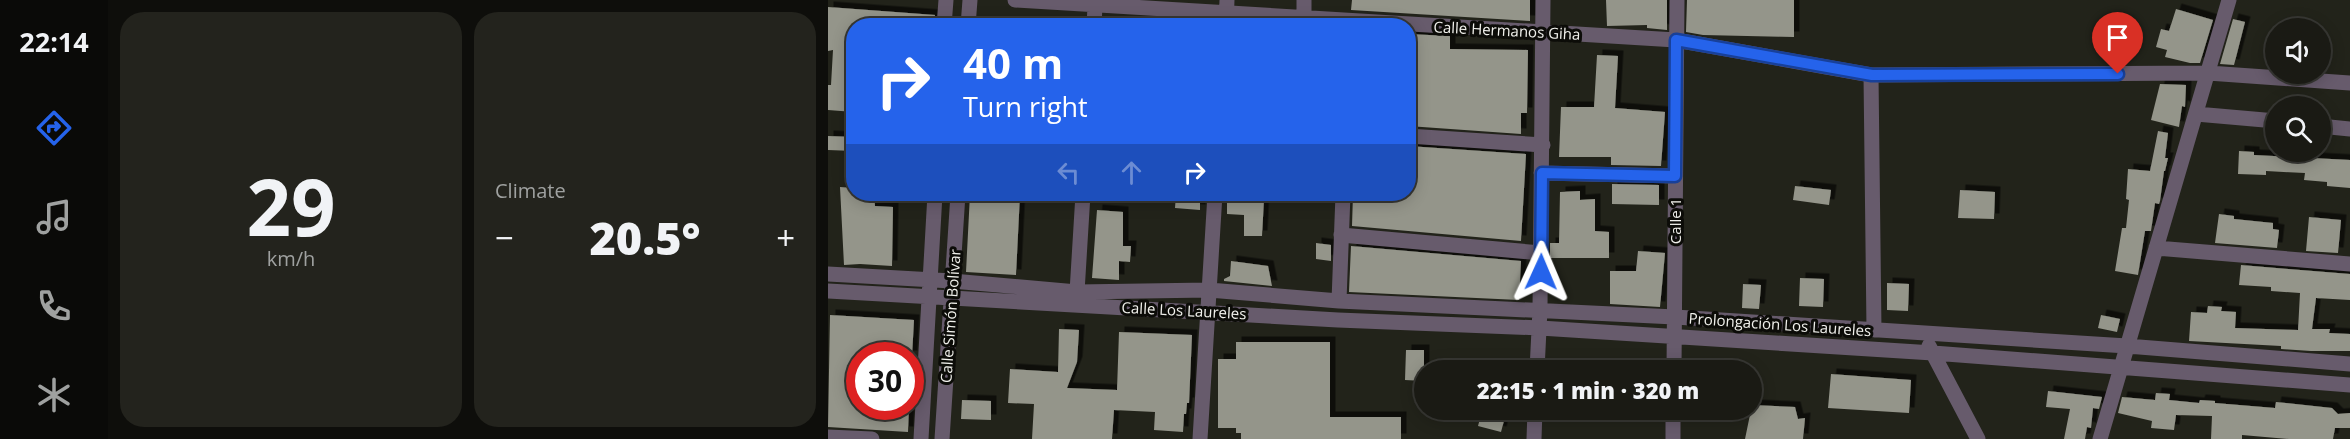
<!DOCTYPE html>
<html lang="en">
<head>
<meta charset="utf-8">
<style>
	:root { --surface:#1a1a14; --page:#23231d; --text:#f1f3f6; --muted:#9fa1a0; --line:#383834; --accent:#2563eb }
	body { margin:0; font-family:"Open Sans",sans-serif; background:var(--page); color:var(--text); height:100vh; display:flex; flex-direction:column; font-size:22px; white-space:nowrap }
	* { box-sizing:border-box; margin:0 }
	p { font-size:20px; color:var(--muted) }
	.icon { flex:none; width:33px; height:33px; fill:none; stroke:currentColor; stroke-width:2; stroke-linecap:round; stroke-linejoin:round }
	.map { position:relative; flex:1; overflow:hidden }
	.side { display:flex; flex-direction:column; gap:12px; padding:12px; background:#0e0e0b; width:720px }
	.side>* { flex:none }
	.hud { position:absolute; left:18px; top:18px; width:570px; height:183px; border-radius:24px; box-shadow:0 3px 15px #0003,0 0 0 2px var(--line); background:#2563eb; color:#fff; overflow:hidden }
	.tools { position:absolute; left:1437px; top:18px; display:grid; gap:12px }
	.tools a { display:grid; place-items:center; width:66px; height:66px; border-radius:50%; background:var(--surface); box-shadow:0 3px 15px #0003,0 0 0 2px var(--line); font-size:30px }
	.speed { position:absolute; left:18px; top:342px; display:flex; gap:12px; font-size:30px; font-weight:700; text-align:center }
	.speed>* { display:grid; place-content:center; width:78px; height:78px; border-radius:50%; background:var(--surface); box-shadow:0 3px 15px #0003,0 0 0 2px var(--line); line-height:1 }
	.speed .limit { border:9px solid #d22; background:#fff; color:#111 }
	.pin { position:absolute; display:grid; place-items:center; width:51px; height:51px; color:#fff; margin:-62px -26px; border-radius:50% 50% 50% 0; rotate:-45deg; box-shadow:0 0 6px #0007 }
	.pin .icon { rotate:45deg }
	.me { position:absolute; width:66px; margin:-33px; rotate:1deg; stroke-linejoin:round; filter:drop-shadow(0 0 4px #0008) }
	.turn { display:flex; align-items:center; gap:21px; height:126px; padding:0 18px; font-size:27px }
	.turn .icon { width:78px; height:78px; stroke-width:2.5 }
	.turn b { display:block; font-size:42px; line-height:51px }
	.lanes { display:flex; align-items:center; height:57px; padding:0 18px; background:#0003; justify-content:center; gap:30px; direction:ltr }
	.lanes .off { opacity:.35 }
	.big { font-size:45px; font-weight:800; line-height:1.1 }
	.side .tile { flex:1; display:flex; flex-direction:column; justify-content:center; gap:9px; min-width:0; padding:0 21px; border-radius:24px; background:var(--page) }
	.side .dial { align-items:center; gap:0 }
	.dial b { font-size:78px; line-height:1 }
	.heat { display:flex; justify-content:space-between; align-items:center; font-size:33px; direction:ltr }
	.side .tiles { flex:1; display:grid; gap:12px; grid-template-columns:repeat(2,1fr) }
	.trip { position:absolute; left:586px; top:360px; width:348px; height:60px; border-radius:30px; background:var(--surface); box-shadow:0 3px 15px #0003,0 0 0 2px var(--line); font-weight:800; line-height:60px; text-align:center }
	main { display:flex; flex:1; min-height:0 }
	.tabs { display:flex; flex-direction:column; width:108px; justify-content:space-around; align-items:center; background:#0a0a08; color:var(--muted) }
	.tabs .icon { width:42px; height:42px }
	.tabs .on { color:var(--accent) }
	.tabs b { font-size:27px; color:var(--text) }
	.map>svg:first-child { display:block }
	.building { fill:#94958a; filter:url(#shadow) }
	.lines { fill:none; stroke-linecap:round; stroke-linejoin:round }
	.minor { stroke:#675b6c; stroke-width:15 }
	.route-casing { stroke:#184099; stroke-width:15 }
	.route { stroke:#2563eb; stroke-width:10 }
	.labels { text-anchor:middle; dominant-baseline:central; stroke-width:6; stroke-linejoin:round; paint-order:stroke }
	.street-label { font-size:15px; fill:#f1f1ec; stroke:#0c0c08 }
</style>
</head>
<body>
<main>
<nav class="tabs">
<b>22:14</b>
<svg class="icon on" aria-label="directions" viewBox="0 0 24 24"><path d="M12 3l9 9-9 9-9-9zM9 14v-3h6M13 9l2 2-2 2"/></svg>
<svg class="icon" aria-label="music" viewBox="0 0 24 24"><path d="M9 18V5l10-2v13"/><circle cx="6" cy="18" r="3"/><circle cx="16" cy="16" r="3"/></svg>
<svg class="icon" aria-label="phone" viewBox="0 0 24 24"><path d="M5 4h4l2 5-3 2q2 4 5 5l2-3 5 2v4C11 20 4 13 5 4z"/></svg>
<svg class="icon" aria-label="climate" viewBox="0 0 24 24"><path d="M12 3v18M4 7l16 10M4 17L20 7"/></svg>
</nav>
<section class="side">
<div class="tiles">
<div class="tile dial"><b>29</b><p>km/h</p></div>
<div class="tile"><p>Climate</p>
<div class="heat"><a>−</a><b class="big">20.5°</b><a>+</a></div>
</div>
</div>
</section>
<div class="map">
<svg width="1522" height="439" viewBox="0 0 1522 439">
	<defs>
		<filter id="shadow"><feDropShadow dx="5.5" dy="-5.5" stdDeviation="0" flood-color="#0009"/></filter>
	</defs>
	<rect width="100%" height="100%" fill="#22231a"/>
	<path class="building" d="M524 0H702V21L523 10Z
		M778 0H839V30L819 28V25L779 26Z
		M859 0H966V37L875 35 858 32Z
		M0 7 107 15 106 26H26V112L0 110V85H3L5 50 0 51Z
		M1348 9 1385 20 1372 63H1362L1337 57 1339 50 1328 47 1333 29 1341 31Z
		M1405 19 1417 22 1406 65 1392 64Z
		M580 34 622 36V49L700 50 699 113H693V134L580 126Z
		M769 55 790 56 787 108 837 112 833 166 783 165V157H731L733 107H766Z
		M1332 84 1358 85 1357 107 1354 106 1351 127 1323 120Z
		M1330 131 1340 133 1337 158H1340L1337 171H1336L1332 201 1331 204 1327 203 1323 231H1317L1310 275 1287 271 1294 228H1298L1301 200 1298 199 1300 169 1322 171Z
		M0 136 26 137V151L0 150Z
		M580 146 698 154 693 241 524 226 525 194H580Z
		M1411 151 1426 152V155L1522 160V188L1499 186V182L1476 180 1477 173 1438 171V175L1410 174Z
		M784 184 831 185V205L784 204Z
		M967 186 1003 190 1001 205 965 200Z
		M12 187 26 188V194H46L47 206 65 207 64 266 32 264 16 265Z
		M1132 190 1167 192 1166 219 1130 218Z
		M752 191V200L767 199V231L781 232V258H722V243H731L732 192Z
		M142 194H192L188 275 138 272Z
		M348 194H372V210L347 208Z
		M399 198 436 199 434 236H416V215L399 214Z
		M269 210 295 212V246H303L302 262 291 261V280L264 278Z
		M1391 214 1406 216V219L1445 223V229L1451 230 1449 248 1387 243Z
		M1481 217 1513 220 1510 253 1478 251Z
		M488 243 503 245V261L488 259Z
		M523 246 693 261 691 300 521 292Z
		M810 251 837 253 832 307 782 304V271H808Z
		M403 261 440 266 444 286 396 281V279L402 276Z
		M1413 265 1522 274V300L1488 298 1484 329H1502L1501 333 1522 334V351H1483L1453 349V346L1361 341 1363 312 1379 313 1380 306 1394 307 1393 311 1408 312 1407 328 1470 330 1472 293 1443 291V287L1411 285Z
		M972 278 996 279 995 307 971 306Z
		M1059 283 1081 284 1080 311 1059 310Z
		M915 284 933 285 931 309 914 308Z
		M2 315 86 320 84 356H32V406H81L80 432 0 427Z
		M1273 315 1292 319 1289 332 1270 328Z
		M231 329 251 330 249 362 239 388 289 390 291 332 364 335 361 403H359L358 414H356L355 432 326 430 327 412 286 410 284 439H204L206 404 180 403 182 369 230 372Z
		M408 342H502V417H573V439H413V433H408V428H390V359H408Z
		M578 350H596V381L577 380Z
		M1003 374 1083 380 1081 413 1000 408Z
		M1220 391 1274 397 1271 409 1265 408 1263 428 1259 427 1257 439H1236L1242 409 1218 407Z
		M1328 393 1342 394 1341 400 1371 403 1372 400 1387 401V403L1447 408 1448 402 1504 408 1510 414 1522 413V428H1507L1505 439H1461L1414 435V439H1383L1384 416 1348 415 1346 430 1323 428 1324 421 1290 413 1294 397 1327 400Z
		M134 400 163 401V420L133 419Z
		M924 405 967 407 970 419 977 418 975 439H917Z
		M654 411 677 417 673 432 650 426Z"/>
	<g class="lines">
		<path class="minor" d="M187 0 848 40 1043 75 1380 73 1522 83
			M476 18V0
			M116 26 118 0
			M140 26 142 0
			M266 26 267 6
			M398 26 399 0
			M1043 75 1046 330
			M1368 114 1448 121
			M1492 126 1522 129
			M580 136 715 145
			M713 173 847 176
			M513 235 713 253
			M1328 248 1522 264
			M0 274 124 281 249 292 381 290 511 301 847 317 1299 346 1522 364
			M0 291 510 320 712 328 1105 353 1522 385
			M249 292 255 194
			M511 301 515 194
			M1101 346 1150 439
			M709 370 712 309 715 0
			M846 370 849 0
			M0 437 44 439
			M93 439 107 194
			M114 439 130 194
			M372 439 387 194
			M706 439 707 410
			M845 439V410
			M1272 439 1401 0"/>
	</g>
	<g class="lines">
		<g class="route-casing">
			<path id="route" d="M713 272 714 173 847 176 848 40 1044 75 1290 74"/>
		</g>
		<use href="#route" class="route"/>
	</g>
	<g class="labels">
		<g class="street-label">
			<text transform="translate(679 30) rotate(3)">Calle Hermanos Giha</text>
			<text transform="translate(847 221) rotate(-90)">Calle 1</text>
			<text transform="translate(356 310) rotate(3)">Calle Los Laureles</text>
			<text transform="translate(122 316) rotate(-86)">Calle Simón Bolívar</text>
			<text transform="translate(952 324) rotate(4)">Prolongación Los Laureles</text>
		</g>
	</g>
</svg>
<div class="tools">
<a><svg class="icon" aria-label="sound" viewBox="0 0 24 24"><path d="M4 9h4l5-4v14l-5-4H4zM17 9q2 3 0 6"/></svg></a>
<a><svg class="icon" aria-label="search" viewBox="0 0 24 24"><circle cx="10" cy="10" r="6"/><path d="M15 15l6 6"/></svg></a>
</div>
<div class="speed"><div class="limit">30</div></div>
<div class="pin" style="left:1290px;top:74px;background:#d93025"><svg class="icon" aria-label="arrive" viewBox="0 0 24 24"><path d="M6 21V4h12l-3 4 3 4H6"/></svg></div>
<svg class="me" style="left:713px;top:272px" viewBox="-20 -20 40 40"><path d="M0-17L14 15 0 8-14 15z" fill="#2563eb" stroke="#fff" stroke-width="4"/></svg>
<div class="trip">22:15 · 1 min · 320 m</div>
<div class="hud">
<div class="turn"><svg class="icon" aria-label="right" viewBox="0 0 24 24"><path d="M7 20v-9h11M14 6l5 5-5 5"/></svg><div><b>40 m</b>Turn right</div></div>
<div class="lanes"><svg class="icon off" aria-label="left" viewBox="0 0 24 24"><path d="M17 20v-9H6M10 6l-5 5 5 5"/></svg><svg class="icon off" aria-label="ahead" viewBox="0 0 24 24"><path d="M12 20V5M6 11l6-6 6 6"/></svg><svg class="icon" aria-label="right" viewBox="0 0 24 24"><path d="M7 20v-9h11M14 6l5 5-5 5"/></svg></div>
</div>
</div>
</main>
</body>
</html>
